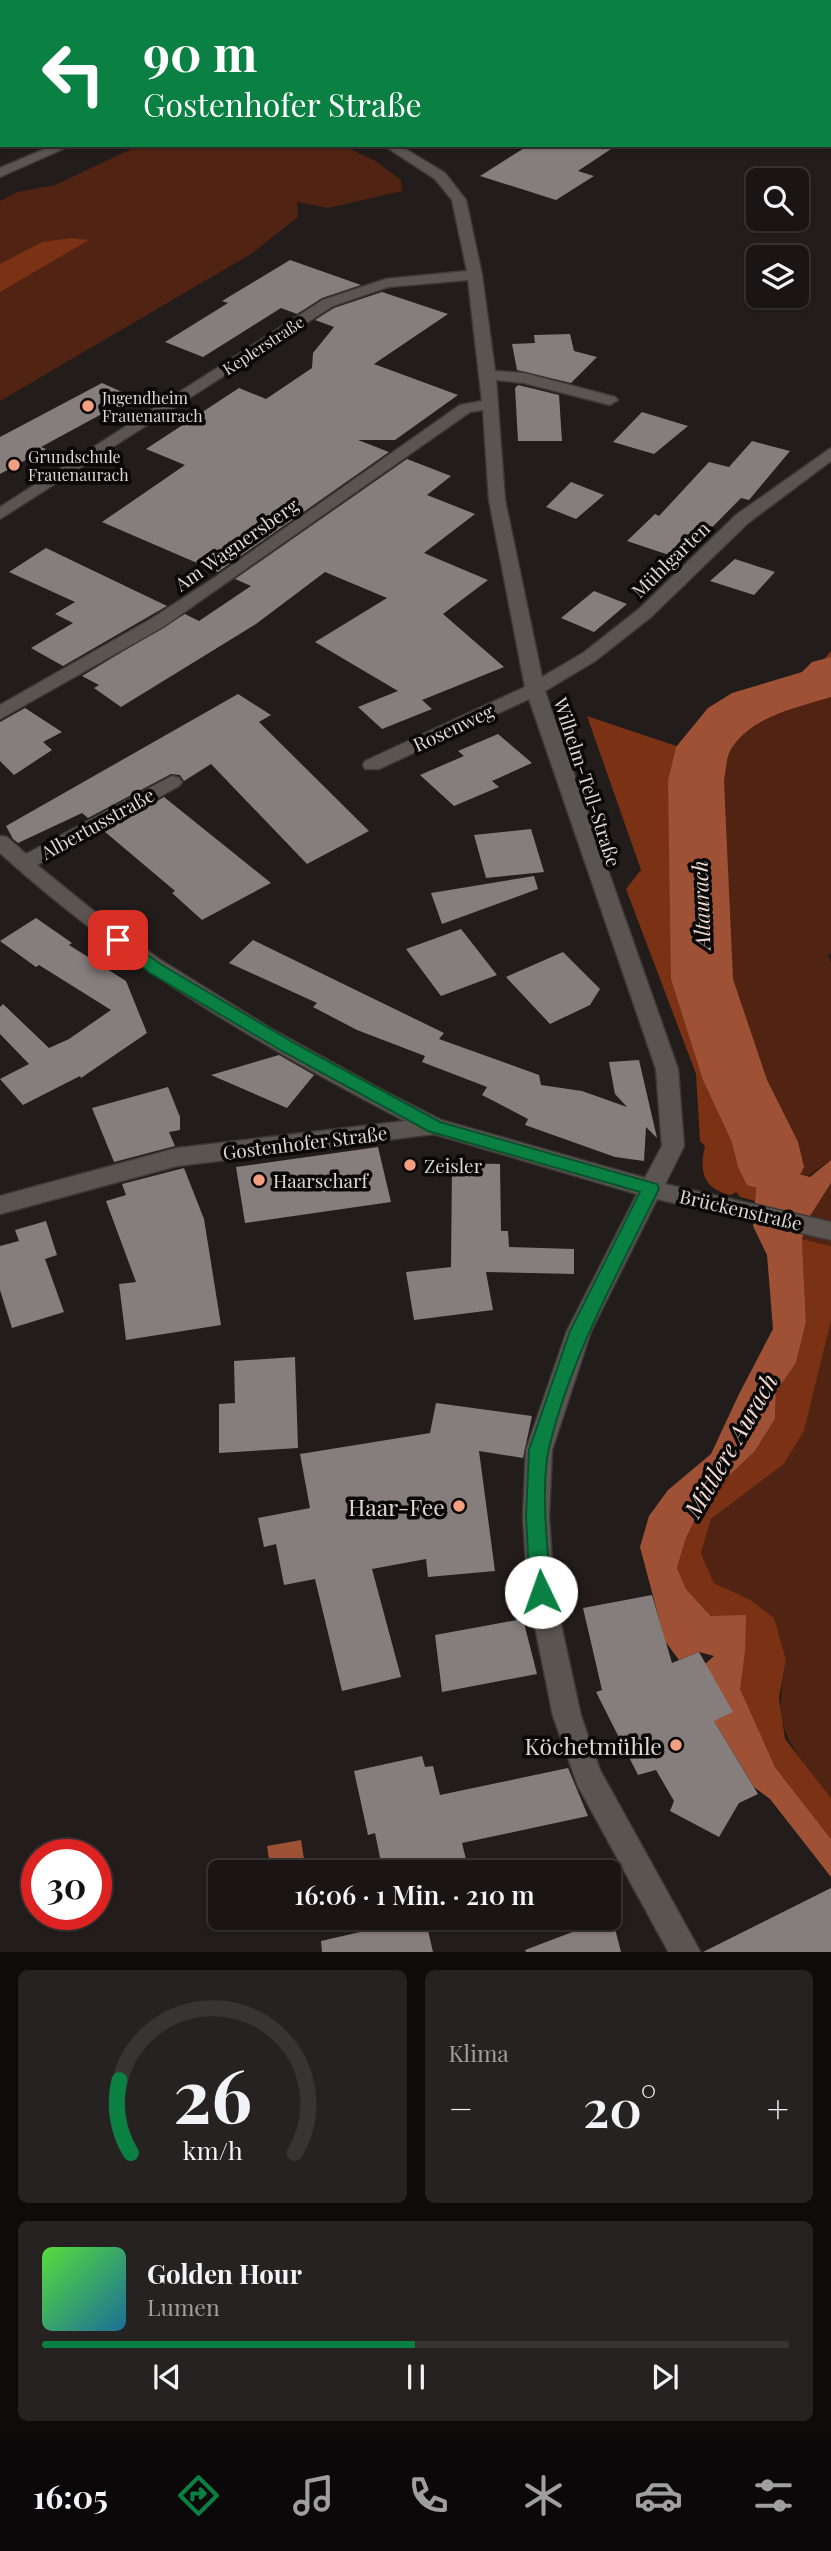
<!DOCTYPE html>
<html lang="de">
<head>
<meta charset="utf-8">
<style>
	:root { --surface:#1a1514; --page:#272222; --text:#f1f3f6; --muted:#9f9fa0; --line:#383434; --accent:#0b8043 }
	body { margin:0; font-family:"Playfair Display",serif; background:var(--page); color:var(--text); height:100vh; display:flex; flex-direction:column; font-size:26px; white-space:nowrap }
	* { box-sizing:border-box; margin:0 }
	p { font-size:23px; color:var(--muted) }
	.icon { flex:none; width:38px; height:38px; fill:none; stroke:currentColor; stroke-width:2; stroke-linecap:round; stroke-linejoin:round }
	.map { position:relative; height:1952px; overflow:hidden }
	.side { display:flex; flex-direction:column; gap:18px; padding:18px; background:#0e0c0b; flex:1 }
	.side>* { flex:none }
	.guide { position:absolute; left:0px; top:0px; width:831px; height:147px; box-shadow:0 2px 5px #0004,0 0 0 2px var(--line); background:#0b8043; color:#fff; overflow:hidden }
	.fabs { position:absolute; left:746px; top:168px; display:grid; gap:14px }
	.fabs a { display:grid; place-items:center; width:63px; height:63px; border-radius:10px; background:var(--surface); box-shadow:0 2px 5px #0004,0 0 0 2px var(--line); font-size:35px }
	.speed { position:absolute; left:21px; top:1839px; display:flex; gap:14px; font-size:35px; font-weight:700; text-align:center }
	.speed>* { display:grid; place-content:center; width:91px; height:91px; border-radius:50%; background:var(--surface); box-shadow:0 2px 5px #0004,0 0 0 2px var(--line); line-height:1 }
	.speed .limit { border:10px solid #d22; background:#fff; color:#111 }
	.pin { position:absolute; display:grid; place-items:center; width:60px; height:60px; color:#fff; margin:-30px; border-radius:14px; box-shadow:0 4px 10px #0006 }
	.me { position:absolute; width:77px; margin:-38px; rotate:357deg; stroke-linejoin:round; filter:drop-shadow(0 0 5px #0008) }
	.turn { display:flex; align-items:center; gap:24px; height:147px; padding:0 28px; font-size:32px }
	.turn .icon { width:91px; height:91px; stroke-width:2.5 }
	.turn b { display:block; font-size:49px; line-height:60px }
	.big { font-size:52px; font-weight:600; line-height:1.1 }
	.side .widget { flex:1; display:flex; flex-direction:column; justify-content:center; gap:10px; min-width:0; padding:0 24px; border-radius:10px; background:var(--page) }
	.side .dial { align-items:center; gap:0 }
	.dial svg { height:182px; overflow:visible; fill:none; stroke:var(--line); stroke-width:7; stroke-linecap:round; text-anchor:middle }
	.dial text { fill:var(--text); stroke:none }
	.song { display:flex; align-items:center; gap:21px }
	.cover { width:84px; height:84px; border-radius:10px; background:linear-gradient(135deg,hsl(110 70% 55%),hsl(200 70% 35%)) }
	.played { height:7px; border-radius:4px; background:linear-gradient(90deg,var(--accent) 50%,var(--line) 50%) }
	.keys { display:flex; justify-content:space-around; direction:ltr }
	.heat { display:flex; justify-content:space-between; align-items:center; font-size:38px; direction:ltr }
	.side .tiles { flex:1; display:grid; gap:18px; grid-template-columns:1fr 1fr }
	.widget:last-child { grid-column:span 2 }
	.trip { position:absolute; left:208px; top:1860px; width:413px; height:70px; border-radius:10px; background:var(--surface); box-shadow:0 2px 5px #0004,0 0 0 2px var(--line); font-weight:600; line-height:70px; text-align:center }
	.tabs { display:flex; height:112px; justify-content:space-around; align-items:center; background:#0a0808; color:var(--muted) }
	.tabs .icon { width:49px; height:49px }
	.tabs .selected { color:var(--accent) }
	.tabs b { font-size:32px; color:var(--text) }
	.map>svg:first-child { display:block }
	.green { fill:#502312 }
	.forest { fill:#7a3114 }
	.water { fill:#9e5135 }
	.pier { fill:#221c1b }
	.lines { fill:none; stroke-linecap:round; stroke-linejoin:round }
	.river { fill:#9e5135; fill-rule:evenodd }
	.building { fill:#857e7c }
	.street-casing { stroke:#3d3938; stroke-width:3 }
	.street { fill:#5b5552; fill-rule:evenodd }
	.route { fill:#0b8043; stroke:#07532c; stroke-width:2 }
	.poi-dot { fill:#f39f82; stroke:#0a0707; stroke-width:2.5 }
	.labels { text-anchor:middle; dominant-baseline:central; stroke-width:7; stroke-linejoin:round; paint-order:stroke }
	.far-street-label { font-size:16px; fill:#dbd8d6; stroke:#0a0707 }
	.far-poi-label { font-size:16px; fill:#dbd8d6; stroke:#0a0707; text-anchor:start }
	.street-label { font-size:19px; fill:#dbd8d6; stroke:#0a0707 }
	.poi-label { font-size:19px; fill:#dbd8d6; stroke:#0a0707; text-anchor:start }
	.water-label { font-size:21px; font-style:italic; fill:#f0d9d1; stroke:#0a0707 }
	.near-poi-label { font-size:23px; fill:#dbd8d6; stroke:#0a0707; text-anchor:end }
	.near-water-label { font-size:24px; font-style:italic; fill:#f0d9d1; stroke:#0a0707 }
</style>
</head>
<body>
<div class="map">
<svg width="831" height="1953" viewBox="0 0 831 1953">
	<rect width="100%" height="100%" fill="#221c1b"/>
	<path class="green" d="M140 145H341L374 160 401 180 402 191 328 208 297 202 298 217 251 254 0 401V201L17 192 55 185Z
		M831 693V954H828L831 963V1160L805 1178 798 1174 785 1141 753 1090 715 979 706 888 717 758C743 720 790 709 831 693Z
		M831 1183V1246L802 1239 810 1216Z
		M831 1321V1798C788 1742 772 1734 786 1660L749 1599 714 1583 701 1553 711 1519 784 1464 804 1431Z"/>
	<path class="forest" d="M71 238 89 240 0 292V264L42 242Z
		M831 651V693C790 709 743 720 717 758L706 888 715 979 753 1090 726 1092 757 1177 755 1201 740 1197 736 1192 731 1195C703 1189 699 1171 705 1146L700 1141 696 1074 626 889 641 870 587 716 688 750 714 712 732 701 812 674Z
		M802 1239 831 1246V1321L804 1431 784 1464 711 1519 701 1553 714 1583 749 1599 774 1618 786 1660 779 1697 785 1739 831 1798V1839L775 1767 739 1689 745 1652 686 1589 677 1568 686 1538 705 1499 755 1451 775 1419 776 1392 796 1363 806 1322Z"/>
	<path class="water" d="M753 1090 785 1141 798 1174 810 1177 831 1160V1183L810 1216 802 1239 806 1322 796 1363 776 1392 775 1419 755 1451 705 1499 686 1538 677 1568 686 1589 711 1616 746 1615 745 1652 740 1689 775 1767 831 1839V1877L770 1799 754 1787 714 1721 705 1664 714 1656 699 1652 679 1660 665 1641 640 1547 649 1516 668 1490 711 1454 739 1394 773 1329 767 1255 753 1226 757 1177 725 1092Z
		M301 1840 306 1872H271L267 1846Z"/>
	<path class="pier" d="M745 1152 795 1157 800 1171 750 1166Z"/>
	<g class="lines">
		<path class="river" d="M831 657V697C796 708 752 716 731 749 726 757 726 771 724 781L733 979 767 1080 798 1142 804 1167 795 1185 771 1192 747 1185 738 1167 732 1142 703 1080 671 979 668 781 676 747 708 708 732 693 802 672 812 662Z"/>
	</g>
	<path class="building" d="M529 145H617L578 171 594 176 556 200 480 176Z
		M290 260 361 285 322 298 297 314 281 308 203 357 165 342 228 303 222 301Z
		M382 292 448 314 374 364 458 395 395 440H358L389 452 218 572 102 522 185 465 146 449 239 388 266 399 312 368 313 353 334 327 315 320 334 308Z
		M570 334 574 351 597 357 571 383 517 370 512 344 535 343 534 335Z
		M102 383 133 397 41 447 46 449 0 474V437Z
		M518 385 559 395 562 441H518L515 388Z
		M642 412 688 426 654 454 613 442Z
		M752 441 790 451 749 500 741 498 681 559 627 541 655 514 659 516 709 462 729 467Z
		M407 459 451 476 427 495 475 514 424 553 488 580 443 614 504 667 422 700 432 709 382 729 358 707 398 691 315 642 387 598 325 572 256 624 121 707 94 688 99 685 82 676 185 614 199 621 251 586 235 579Z
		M571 482 604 495 576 519 546 507Z
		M46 548 167 606 63 666 31 648 73 623 55 614 75 602 9 572Z
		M735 559 775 572 754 595 710 581Z
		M594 591 627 604 594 632 561 618Z
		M238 694 271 715 259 722 369 831 307 864 211 764 184 781 180 775 171 774 88 818 82 813 18 843 13 839 6 826Z
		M25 708 62 732 43 742 52 750 14 775 0 761V722Z
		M498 734 532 763 492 781 499 787 454 806 420 775 464 756 458 751Z
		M164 797 271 883 202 920 172 893 175 891 104 831Z
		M531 829 544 872 486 878 474 835Z
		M534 876 538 889 442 924 431 893Z
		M36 918 72 943 69 945 126 981 147 1033 81 1078 80 1076 23 1105 0 1079 29 1064 0 1034V1007L3 1004 49 1048 69 1039 111 1010 39 965 36 967 0 941Z
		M461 929 497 975 441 996 406 949Z
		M253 940 444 1033 439 1039 539 1075 541 1085 582 1091 627 1107 615 1094 609 1062 639 1060 657 1138 646 1127 644 1161 615 1157 525 1125 528 1119 482 1095 487 1087 422 1062 425 1056 357 1030 313 1007 317 1003 229 963Z
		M563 952 600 989 590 1005 550 1024 506 977Z
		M279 1055 314 1075 287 1108 211 1075Z
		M168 1087 180 1117V1130L169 1132 175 1146 114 1162 92 1108Z
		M378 1147 391 1202 245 1223 236 1167Z
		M452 1163 500 1164 501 1231H508L509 1247 574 1249V1274L486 1272 493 1310 414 1320 406 1272 451 1267Z
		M184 1168 204 1219 221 1325 126 1340 119 1284 136 1282 106 1201 126 1195 122 1184Z
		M46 1221 57 1255 45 1259 64 1312 12 1328 0 1290V1246L19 1241 15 1230Z
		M295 1357 298 1448 219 1453V1404L235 1403 234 1361Z
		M436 1403 532 1416 523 1458 479 1451 495 1571 428 1577 426 1559 372 1569 401 1677 342 1691 315 1579 284 1585 276 1544 264 1547 258 1518 310 1508 300 1454 430 1433Z
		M652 1595 672 1663 699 1652 733 1712 714 1721 758 1794 739 1803 719 1837 670 1811 674 1801 656 1770 638 1775 596 1692 602 1690 583 1608Z
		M523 1619 537 1674 442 1692 435 1635Z
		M422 1756 425 1767 433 1766 440 1795 568 1768 588 1816 462 1843 469 1872H383L375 1833 368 1835 354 1771Z
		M831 1888V1952H703Z
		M612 1917 621 1952H526L525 1950Z
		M393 1918H425L433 1952H322L321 1941 395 1924Z"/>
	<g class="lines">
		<g class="street-casing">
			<path id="street" d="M129 0H146L127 2Z
				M308 0H320L322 2H309Z
				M0 33H2V41H0Z
				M54 145H72L0 177V168Z
				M383 145H399L445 173 466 200 482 275 495 371 524 373 615 397 618 400 610 405 524 383 496 380 505 500 542 677 583 653 639 609 736 515 831 448V461L748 523 651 617 595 661 545 691 678 1069 684 1146 665 1184 831 1222V1240L657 1199 591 1331 552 1450 549 1517 554 1592 581 1716 600 1770 701 1953H669L578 1786 553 1716 528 1592 523 1517 526 1450 567 1331 637 1194 434 1134 177 1166 0 1214V1196L177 1148 405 1121C260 1046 121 963 0 853V836L7 837 26 854 172 776 179 778 182 782 179 786 37 865 106 921 159 959 270 1028 384 1091 441 1120 645 1178 662 1146 656 1069 529 699 379 769H365L363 765 365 761 525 687 489 500 483 410 470 412 163 627 0 719V705L151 619 214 578 460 405 482 401 468 280 388 287 333 306 0 519V507L323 300 386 279 467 271 452 200 435 179Z"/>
		</g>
		<use href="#street" class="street"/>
	</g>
	<path class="route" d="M118 934 162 965 294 1043 440 1122 657 1184 659 1189C618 1273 571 1356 549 1448 540 1488 548 1551 551 1592L548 1598 541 1601 533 1598 530 1592 526 1517 529 1450 570 1331 640 1192 428 1131 282 1051 150 973 112 943V936Z"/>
	<g class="poi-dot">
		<circle cx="88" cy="406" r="7"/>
		<circle cx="14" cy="465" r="7"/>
		<circle cx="410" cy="1165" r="7"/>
		<circle cx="259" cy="1180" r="7"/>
		<circle cx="459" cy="1506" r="7"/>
		<circle cx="676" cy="1745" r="7"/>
	</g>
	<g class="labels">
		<g class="far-street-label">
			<text transform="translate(263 345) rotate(-33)">Keplerstraße</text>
		</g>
		<g class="far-poi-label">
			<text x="102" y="397">Jugendheim<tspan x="102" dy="18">Frauenaurach</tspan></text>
			<text x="28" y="456">Grundschule<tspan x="28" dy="18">Frauenaurach</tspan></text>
		</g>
		<g class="street-label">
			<text transform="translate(236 544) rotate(-35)">Am Wagnersberg</text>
			<text transform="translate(670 559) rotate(-44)">Mühlgarten</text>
			<text transform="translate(453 727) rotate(-25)">Rosenweg</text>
			<text transform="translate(588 782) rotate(72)">Wilhelm-Tell-Straße</text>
			<text transform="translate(97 823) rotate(-29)">Albertusstraße</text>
			<text transform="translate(305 1142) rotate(-7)">Gostenhofer Straße</text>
			<text transform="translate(741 1209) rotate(13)">Brückenstraße</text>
		</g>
		<g class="poi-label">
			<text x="424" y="1165">Zeisler</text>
			<text x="273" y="1180">Haarscharf</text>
		</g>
		<g class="water-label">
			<text transform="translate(700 905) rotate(-92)">Altaurach</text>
		</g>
		<g class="near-poi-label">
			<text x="445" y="1506">Haar-Fee</text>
			<text x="662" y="1745">Köchetmühle</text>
		</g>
		<g class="near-water-label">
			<text transform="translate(730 1445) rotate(-60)">Mittlere Aurach</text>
		</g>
	</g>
</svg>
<div class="fabs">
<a><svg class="icon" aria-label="search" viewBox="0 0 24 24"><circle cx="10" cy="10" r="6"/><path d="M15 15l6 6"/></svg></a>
<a><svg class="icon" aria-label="layers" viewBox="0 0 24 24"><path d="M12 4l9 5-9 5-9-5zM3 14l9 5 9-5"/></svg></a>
</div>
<div class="speed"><div class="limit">30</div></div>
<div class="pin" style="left:118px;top:940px;background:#d93025"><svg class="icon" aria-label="arrive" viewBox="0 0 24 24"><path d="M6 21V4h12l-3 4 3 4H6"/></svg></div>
<svg class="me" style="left:541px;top:1592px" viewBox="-20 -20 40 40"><circle r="19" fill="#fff"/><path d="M0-13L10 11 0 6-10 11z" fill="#0b8043"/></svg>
<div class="trip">16:06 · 1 Min. · 210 m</div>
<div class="guide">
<div class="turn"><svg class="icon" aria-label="left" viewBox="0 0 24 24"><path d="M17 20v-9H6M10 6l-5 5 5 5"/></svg><div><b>90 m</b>Gostenhofer Straße</div></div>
</div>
</div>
<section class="side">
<div class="tiles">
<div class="widget dial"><svg viewBox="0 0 100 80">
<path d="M14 69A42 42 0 1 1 86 69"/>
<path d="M14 69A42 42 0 0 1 9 37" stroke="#0b8043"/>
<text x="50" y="56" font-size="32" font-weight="700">26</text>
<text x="50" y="72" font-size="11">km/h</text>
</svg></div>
<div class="widget"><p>Klima</p>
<div class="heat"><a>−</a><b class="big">20°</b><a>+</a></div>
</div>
<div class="widget">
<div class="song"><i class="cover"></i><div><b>Golden Hour</b><p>Lumen</p></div></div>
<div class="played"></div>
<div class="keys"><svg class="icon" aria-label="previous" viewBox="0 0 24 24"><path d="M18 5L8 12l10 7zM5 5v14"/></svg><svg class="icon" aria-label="pause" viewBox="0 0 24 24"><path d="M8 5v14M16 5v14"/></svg><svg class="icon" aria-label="next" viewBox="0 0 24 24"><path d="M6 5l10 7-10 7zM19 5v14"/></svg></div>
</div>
</div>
</section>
<nav class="tabs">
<b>16:05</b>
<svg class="icon selected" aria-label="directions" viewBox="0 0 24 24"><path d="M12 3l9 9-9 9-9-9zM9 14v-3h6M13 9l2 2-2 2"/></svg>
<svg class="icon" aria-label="music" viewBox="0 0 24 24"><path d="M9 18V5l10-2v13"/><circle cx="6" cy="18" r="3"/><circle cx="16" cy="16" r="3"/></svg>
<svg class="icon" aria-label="phone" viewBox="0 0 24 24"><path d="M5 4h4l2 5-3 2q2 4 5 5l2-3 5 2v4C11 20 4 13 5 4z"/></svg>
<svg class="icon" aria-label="climate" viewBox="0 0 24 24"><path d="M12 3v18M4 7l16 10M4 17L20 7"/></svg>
<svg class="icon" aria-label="car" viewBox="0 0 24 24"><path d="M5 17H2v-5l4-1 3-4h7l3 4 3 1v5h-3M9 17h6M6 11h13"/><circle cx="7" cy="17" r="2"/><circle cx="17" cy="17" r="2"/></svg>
<svg class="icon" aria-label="filters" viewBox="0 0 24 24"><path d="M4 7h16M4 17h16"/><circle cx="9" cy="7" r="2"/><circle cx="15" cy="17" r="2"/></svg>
</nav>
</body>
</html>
